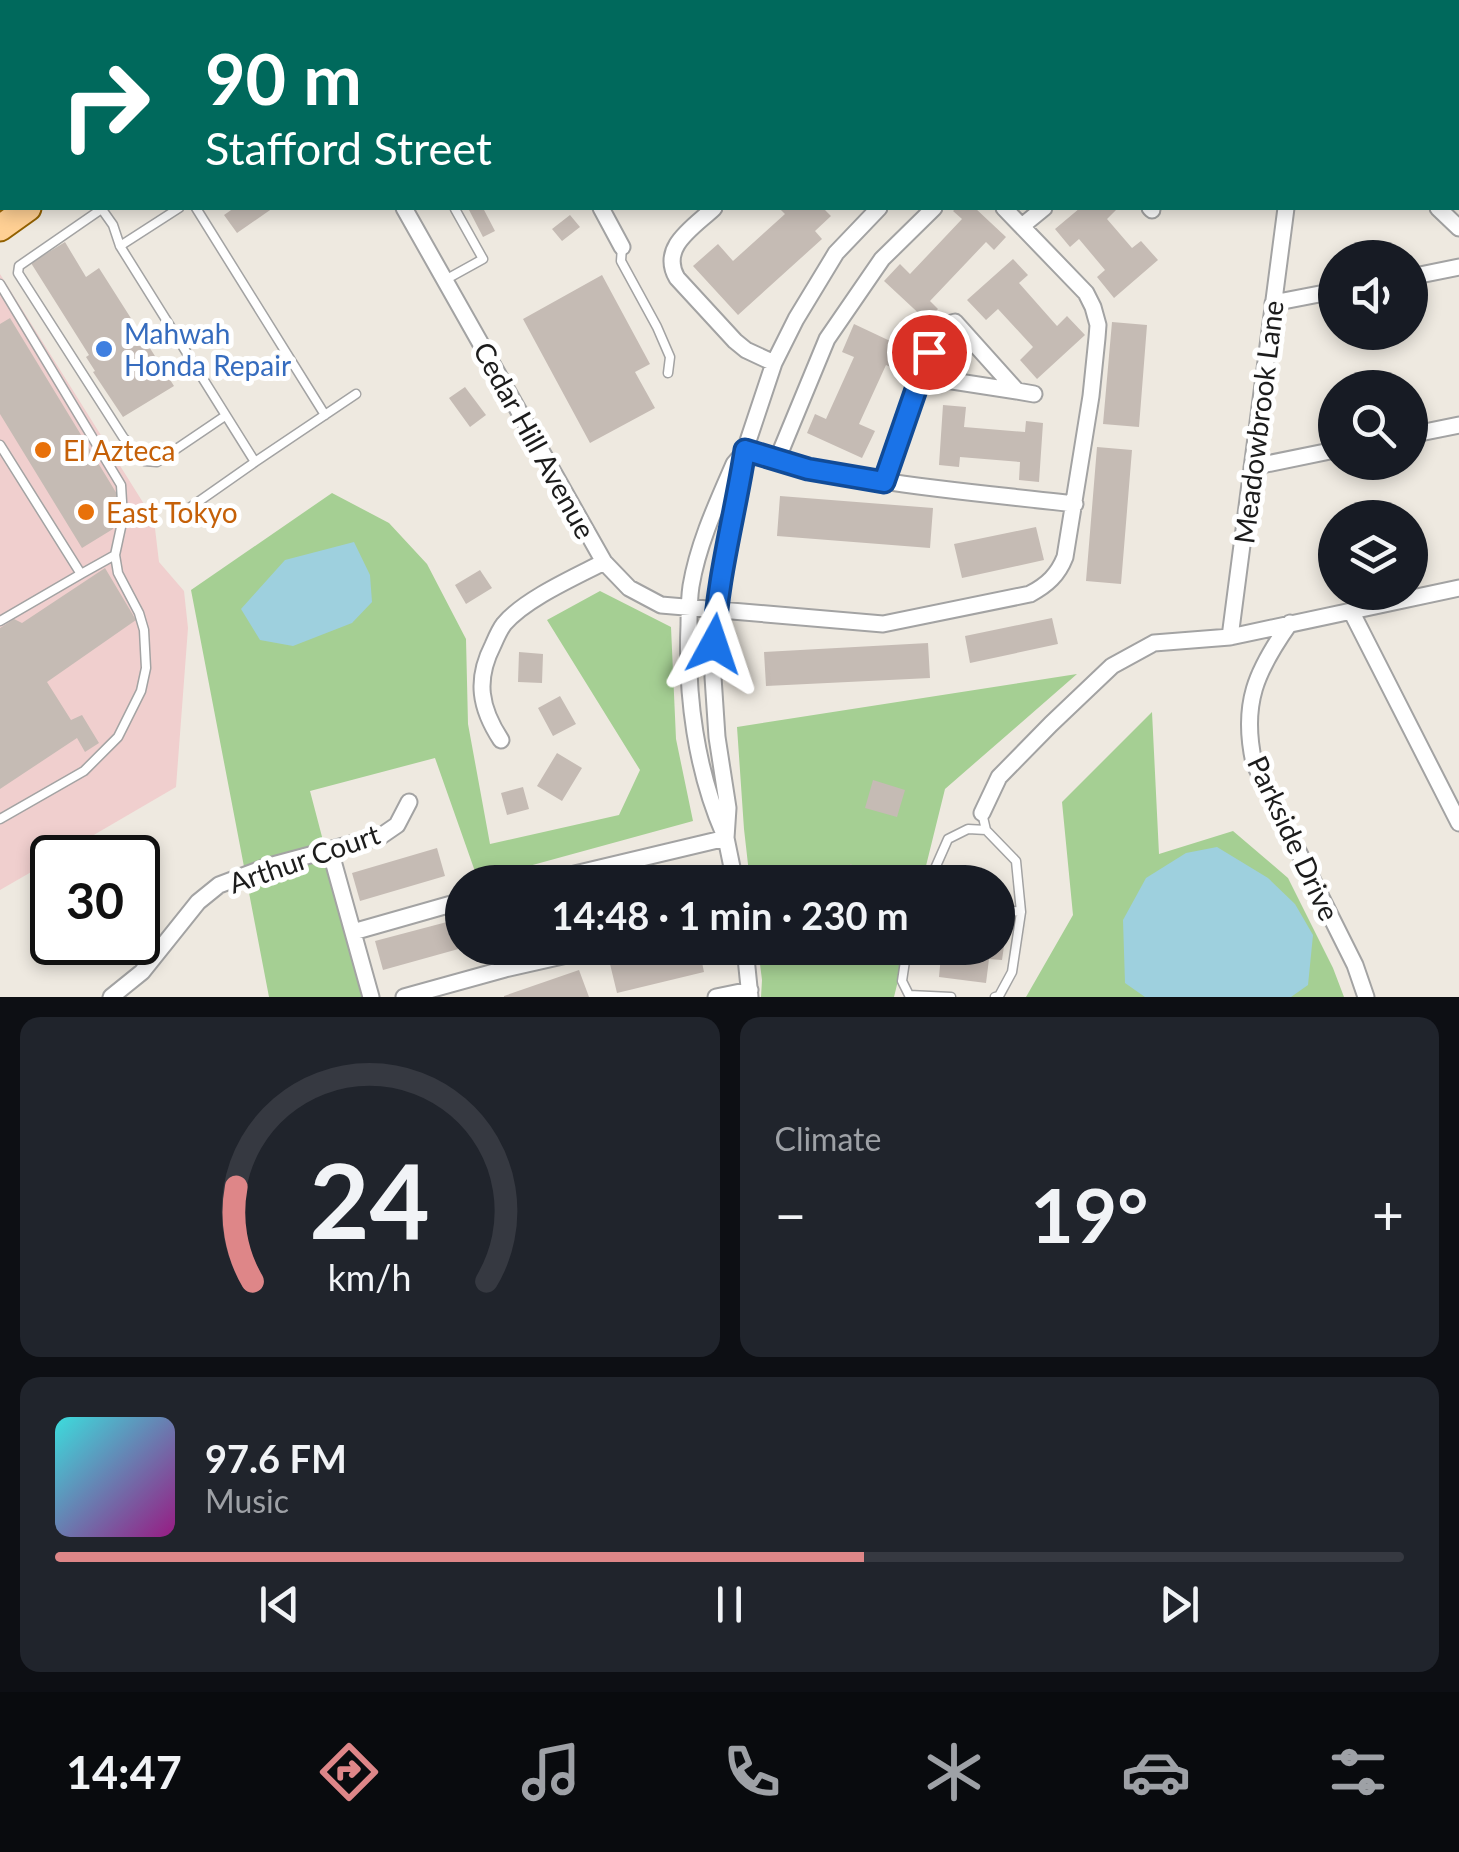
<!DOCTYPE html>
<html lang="en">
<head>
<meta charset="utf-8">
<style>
	:root { --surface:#171b24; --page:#20242c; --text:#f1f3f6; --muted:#9ea1a6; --line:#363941; --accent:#de8688 }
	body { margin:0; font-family:Lato,sans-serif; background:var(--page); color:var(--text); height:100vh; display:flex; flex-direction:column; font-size:38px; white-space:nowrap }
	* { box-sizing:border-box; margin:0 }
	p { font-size:32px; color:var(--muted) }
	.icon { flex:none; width:55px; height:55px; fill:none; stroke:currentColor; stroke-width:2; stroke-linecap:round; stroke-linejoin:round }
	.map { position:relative; height:997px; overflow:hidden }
	.details { display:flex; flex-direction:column; gap:20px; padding:20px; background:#0d0f14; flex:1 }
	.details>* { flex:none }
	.hud { position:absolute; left:0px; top:0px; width:1460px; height:210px; box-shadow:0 5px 15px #0003; background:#00695c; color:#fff; overflow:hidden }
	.buttons { position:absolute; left:1318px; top:240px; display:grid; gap:20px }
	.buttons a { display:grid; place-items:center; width:110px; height:110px; border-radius:50%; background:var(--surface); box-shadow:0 5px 15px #0003; font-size:50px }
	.speed { position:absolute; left:30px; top:835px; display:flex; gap:20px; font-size:50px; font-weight:700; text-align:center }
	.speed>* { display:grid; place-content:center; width:130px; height:130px; border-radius:50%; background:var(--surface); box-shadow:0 5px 15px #0003; line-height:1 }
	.speed .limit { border:5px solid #111; border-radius:15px; background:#fff; color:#111 }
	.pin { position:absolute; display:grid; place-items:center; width:85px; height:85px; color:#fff; margin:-42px; border:5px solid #fff; border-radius:50%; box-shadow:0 2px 10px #0007 }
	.me { position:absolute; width:110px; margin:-55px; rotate:5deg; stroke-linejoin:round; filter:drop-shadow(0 0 8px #0008) }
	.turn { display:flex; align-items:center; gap:35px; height:210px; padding:0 40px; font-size:45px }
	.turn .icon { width:130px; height:130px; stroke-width:2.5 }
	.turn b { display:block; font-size:70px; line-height:85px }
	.big { font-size:75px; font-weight:700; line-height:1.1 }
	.details .widget { flex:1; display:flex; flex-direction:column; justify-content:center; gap:15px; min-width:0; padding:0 35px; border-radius:20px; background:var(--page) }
	.details .dial { align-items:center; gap:0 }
	.dial svg { height:260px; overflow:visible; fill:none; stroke:var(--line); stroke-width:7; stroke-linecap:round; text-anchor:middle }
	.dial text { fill:var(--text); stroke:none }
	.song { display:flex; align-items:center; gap:30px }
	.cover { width:120px; height:120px; border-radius:15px; background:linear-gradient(135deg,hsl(180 70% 55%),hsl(310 70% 35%)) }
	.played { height:10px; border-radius:5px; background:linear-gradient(90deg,var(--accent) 60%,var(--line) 60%) }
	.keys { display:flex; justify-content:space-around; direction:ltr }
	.heat { display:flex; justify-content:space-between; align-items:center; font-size:55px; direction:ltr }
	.details .tiles { flex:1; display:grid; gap:20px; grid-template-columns:1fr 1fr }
	.widget:last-child { grid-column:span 2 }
	.trip { position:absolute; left:445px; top:865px; width:570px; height:100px; border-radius:50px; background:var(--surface); box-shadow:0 5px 15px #0003; font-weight:700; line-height:100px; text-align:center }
	.tab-bar { display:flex; height:160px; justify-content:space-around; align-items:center; background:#090b0e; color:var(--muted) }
	.tab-bar .icon { width:70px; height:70px }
	.tab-bar .selected { color:var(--accent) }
	.tab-bar b { font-size:45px; color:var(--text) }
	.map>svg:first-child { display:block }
	.commercial { fill:#f0cfce }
	.forest { fill:#a5cf93 }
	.water { fill:#9ed0de }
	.building { fill:#c5bbb4 }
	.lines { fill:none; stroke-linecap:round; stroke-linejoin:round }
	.lane-casing { stroke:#a3a3a3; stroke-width:11 }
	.street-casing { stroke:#a3a3a3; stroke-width:19 }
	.primary-casing { stroke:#936100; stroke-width:29 }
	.lane { stroke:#fff; stroke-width:8 }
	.street { stroke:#fff; stroke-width:15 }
	.primary { stroke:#ffd094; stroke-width:25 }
	.rail-casing { stroke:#6a6a6a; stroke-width:8 }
	.rail { stroke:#fff; stroke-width:4; stroke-dasharray:11; stroke-linecap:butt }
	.route-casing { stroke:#114b97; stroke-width:25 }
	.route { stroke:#1a73e8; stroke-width:18 }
	.shop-dot { fill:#3f7fe0; stroke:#fff; stroke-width:4 }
	.food-dot { fill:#e8710a; stroke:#fff; stroke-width:4 }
	.labels { text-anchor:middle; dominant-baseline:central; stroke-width:10; stroke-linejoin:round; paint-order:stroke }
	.shop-label { font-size:28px; fill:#366cbe; stroke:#fff; text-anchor:start }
	.street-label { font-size:28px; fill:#1c1c1c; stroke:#fff }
	.food-label { font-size:28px; fill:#c56008; stroke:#fff; text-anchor:start }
</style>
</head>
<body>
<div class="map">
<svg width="1459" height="997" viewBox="0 0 1459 997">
	<rect width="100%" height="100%" fill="#eee9e0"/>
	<path class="commercial" d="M0 274 154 520 159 562 184 591 188 628 176 787 56 857 52 858V860L0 890Z"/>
	<path class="forest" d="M332 493 389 523 427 564 466 639 468 724 490 844 619 815 640 770 547 620 600 591 671 627 676 739 693 821 478 880 435 758 310 791 364 997H269L191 590Z
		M1077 674 945 789 922 882H750L744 829 737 727Z
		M1152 712 1159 854 1233 831 1288 878 1333 968 1344 997H1026L1073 915 1062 802Z
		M758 948H906L894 997H761L762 980Z"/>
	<path class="water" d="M354 542 370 575 372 602 352 623 293 646 260 640 241 609 285 560Z
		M1217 847 1268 878 1295 904 1313 935 1308 985 1291 997H1145L1125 983 1123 920 1146 878 1186 853Z"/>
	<path class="building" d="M234 208H273L237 233 224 215Z
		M468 208H483L495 231 483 237Z
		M779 208H827L825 210 831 216 815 231 822 239 738 315 693 266 718 244 733 261 785 214Z
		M956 208H975L1006 237 994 250 986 242 930 301 938 309 927 321 884 281 900 264 910 274 962 219 953 211Z
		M1080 208H1114L1116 210 1107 219 1132 248 1141 241 1158 260 1114 298 1097 277 1105 270 1079 239 1070 247 1055 229Z
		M570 215 580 227 562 241 552 229Z
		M65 242 86 277 99 268 174 386 123 417 93 372 95 371 86 357 89 355 31 263Z
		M1013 259 1028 275 1019 283 1057 326 1067 316 1085 335 1037 379 1020 360 1033 347 998 309 986 320 967 300Z
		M602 275 650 364 635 372 655 408 590 443 523 319Z
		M10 318 120 499 113 529 82 548 0 414V324Z
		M1112 322 1147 325 1139 427 1103 424Z
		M854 324 905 348 895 369 886 365 859 424 875 431 862 458 807 433 815 414 826 419 854 357 842 352Z
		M465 387 486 415 470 427 449 398Z
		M943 405 966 407 964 427 1025 432 1026 421 1043 423 1039 482 1019 480 1020 462 960 457 959 467 939 465Z
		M1097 447 1132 450 1121 584 1086 581Z
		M780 496 933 508 930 548 777 536Z
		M1036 527 1044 560 962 578 954 544Z
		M105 568 136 620 47 682 71 720 82 715 99 743 85 752 77 738 0 789V628L14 619 22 623Z
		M480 570 492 588 466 604 455 585Z
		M1052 618 1058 644 970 663 965 636Z
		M928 643 930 678 766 686 764 652Z
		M519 652 543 654 542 683 518 682Z
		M560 696 576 724 553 736 538 708Z
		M557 753 582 768 562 801 537 786Z
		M873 780 905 790 897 817 865 808Z
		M523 787 529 809 507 815 501 793Z
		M437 848 445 876 360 901 352 873Z
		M851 864 854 868 866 882H847L840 873Z
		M694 867 697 882H638V881Z
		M462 918V948L383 970 375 941Z
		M998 930 1006 932 1002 960 989 959 986 983 939 977 941 955 920 952V948H998Z
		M677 948H699L704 972 617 993 610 964Z
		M579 970 589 997H504V996Z"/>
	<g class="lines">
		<g class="lane-casing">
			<path id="lane" d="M56 2 57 0
				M315 2 319 0
				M101 208 113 225 120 246 255 462 356 394
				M103 208 19 266 18 273 123 437 144 461 157 462 225 416
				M196 208 325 415
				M120 246 179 208
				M622 247 621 261 657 327 670 357 668 373
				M445 280 483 259 455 209
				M0 284 121 485 123 518 115 555 118 573 139 613 144 630 146 668 141 691 118 737 84 771 0 819
				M0 445 81 574 0 621
				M178 516 255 462
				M81 574 115 555
				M982 813 986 830 1016 861 1021 912 998 909
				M929 882 948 839 968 829 986 830
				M907 948 902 981 909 995 951 997
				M995 997 999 996 1012 972 1021 912"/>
		</g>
		<g class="street-casing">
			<path id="street" d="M488 0 489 2
				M602 0 603 2
				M1226 0 1229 2
				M1088 2 1091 0
				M1121 2 1124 0
				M404 208 604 562 629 588 661 605 883 624 1030 594C1047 585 1058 575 1065 557L1091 396 1097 338 1098 325 1093 307 1086 293 1004 208
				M601 208 622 247
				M714 208C694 227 659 247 677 278L735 341 746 350 774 363
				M1150 208 1152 210
				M1438 208 1459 228
				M1022 226 1044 208
				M1410 277 1459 267
				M1273 303 1335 291
				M920 376 1017 391
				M1410 435 1459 425
				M745 450C852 484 964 491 1075 504
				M777 460 827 339 882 259 934 208
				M1252 467 1335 450
				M884 482 938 327 955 322 1017 391 1034 394
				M1351 611 1459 823
				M1290 623C1256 671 1241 704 1254 763L1355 965 1366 997
				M1230 637 1286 208
				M501 740C480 708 475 680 493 645 496 638 500 629 504 624 525 599 575 577 604 562
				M982 813 999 777 1051 724 1112 666 1154 643 1230 637 1459 588
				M724 834C696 770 686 695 689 625 689 612 689 599 691 586 698 544 717 503 734 464L740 457
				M330 850 371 997
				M541 882 726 838
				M735 882 726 838 728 808 717 737 713 677 715 611 745 450 774 363 796 319 836 253 879 208
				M353 932 462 901
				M745 948 750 997
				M111 997 142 972 198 902 219 885 269 866 381 836 397 825 409 802
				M404 997 505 969 598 948
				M716 997 750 990"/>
		</g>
		<g class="primary-casing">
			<path id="primary" d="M365 2 369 0
				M0 228 28 208"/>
		</g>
		<use href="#lane" class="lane"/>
		<use href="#street" class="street"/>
		<use href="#primary" class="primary"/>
		<g class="rail-casing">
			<path id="rail" d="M209 2 213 0
				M0 147 2 145"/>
		</g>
		<use href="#rail" class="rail"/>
	</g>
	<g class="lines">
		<g class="route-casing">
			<path id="route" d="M714 644C717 578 735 515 745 450L808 469 884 482 929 352"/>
		</g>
		<use href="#route" class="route"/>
	</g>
	<circle class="shop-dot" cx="104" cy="349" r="10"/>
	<g class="food-dot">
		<circle cx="43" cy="450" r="10"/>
		<circle cx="86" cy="512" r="10"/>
	</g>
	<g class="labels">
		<g class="shop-label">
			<text x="124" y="333">Mahwah<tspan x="124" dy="32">Honda Repair</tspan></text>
		</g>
		<g class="street-label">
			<text transform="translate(1258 422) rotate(-83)">Meadowbrook Lane</text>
			<text transform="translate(535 440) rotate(61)">Cedar Hill Avenue</text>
			<text transform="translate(1294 838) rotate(65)">Parkside Drive</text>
			<text transform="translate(304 858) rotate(-19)">Arthur Court</text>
		</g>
		<g class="food-label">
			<text x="63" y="450">El Azteca</text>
			<text x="106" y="512">East Tokyo</text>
		</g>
	</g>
</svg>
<div class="buttons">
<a><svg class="icon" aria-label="sound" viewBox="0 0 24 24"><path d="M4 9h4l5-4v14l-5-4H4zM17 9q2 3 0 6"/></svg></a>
<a><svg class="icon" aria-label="search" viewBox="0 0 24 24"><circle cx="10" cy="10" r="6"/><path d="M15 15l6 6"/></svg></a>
<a><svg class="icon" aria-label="layers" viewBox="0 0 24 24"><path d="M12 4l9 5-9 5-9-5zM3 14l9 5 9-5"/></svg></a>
</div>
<div class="speed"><div class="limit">30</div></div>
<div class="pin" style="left:929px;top:352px;background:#d93025"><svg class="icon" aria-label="arrive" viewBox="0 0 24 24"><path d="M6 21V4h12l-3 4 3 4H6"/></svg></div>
<svg class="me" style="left:714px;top:644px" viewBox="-20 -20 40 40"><path d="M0-17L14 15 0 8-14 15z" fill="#1a73e8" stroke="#fff" stroke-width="4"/></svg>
<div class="trip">14:48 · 1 min · 230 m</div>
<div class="hud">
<div class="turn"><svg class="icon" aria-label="right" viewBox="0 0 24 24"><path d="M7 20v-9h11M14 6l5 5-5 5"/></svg><div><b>90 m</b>Stafford Street</div></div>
</div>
</div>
<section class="details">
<div class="tiles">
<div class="widget dial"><svg viewBox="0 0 100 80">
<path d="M14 69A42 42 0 1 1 86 69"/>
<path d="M14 69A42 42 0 0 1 9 40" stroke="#de8688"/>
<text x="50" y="56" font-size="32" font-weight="700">24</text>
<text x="50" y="72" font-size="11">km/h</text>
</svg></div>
<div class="widget"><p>Climate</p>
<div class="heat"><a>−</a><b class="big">19°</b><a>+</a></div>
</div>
<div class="widget">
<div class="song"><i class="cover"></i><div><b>97.6 FM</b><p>Music</p></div></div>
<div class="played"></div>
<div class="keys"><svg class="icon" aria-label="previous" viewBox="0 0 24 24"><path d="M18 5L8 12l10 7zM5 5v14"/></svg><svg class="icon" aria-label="pause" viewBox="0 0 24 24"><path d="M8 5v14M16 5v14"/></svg><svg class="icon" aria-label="next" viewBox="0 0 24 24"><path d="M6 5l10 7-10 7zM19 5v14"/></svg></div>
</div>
</div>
</section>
<nav class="tab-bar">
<b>14:47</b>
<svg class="icon selected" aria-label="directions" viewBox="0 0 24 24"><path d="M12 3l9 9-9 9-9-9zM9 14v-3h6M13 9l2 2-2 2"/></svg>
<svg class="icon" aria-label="music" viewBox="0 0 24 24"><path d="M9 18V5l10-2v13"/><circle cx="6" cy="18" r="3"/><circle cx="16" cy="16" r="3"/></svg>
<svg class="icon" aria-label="phone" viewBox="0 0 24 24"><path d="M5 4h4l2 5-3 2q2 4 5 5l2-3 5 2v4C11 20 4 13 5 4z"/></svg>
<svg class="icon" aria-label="climate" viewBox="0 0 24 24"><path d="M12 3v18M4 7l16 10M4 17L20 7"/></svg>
<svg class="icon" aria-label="car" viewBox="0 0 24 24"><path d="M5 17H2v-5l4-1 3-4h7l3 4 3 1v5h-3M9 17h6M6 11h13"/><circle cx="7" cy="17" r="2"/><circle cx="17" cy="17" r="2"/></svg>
<svg class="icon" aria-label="filters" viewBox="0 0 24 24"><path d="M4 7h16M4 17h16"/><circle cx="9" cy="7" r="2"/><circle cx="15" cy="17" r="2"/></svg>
</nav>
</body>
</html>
